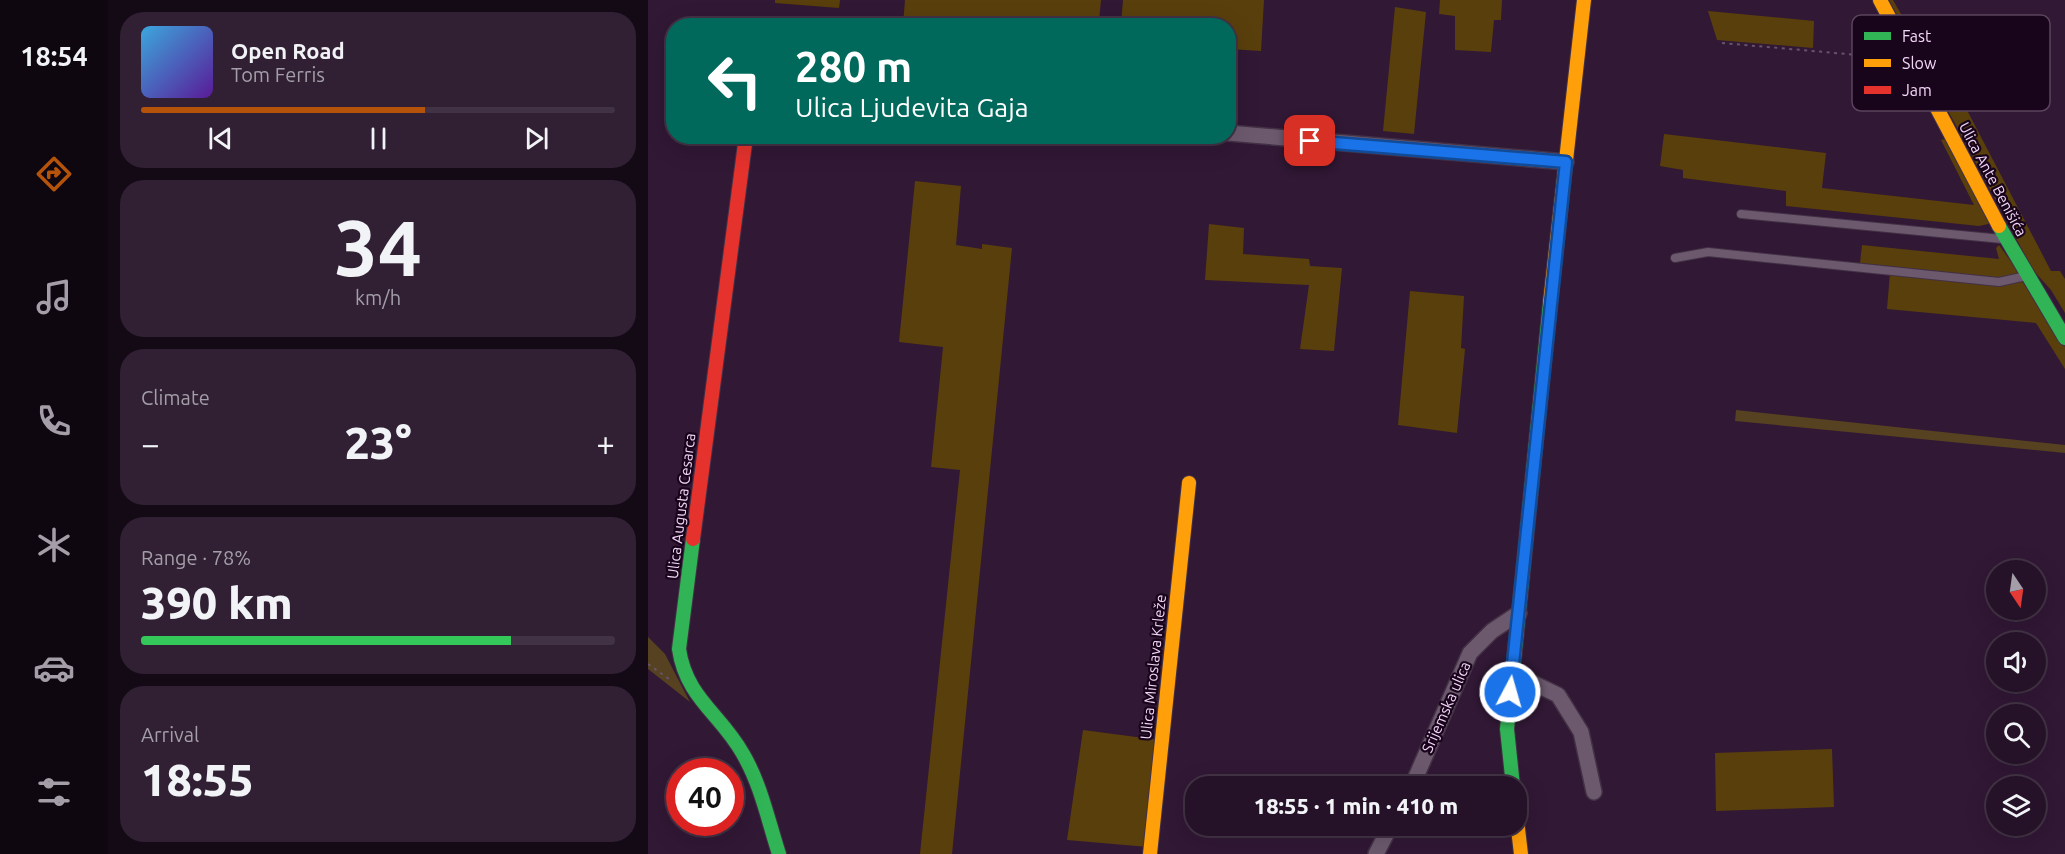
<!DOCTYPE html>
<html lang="en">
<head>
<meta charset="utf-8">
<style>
	:root { --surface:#251228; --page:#312034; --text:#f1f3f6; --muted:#a39ea8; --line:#423245; --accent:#b45309 }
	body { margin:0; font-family:Ubuntu,sans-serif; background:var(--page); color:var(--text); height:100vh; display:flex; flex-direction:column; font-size:22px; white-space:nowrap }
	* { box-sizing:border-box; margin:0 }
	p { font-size:20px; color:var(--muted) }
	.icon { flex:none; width:33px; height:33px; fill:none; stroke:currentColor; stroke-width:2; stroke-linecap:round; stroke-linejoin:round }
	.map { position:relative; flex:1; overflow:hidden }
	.side { display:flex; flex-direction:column; gap:12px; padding:12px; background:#140a16; width:540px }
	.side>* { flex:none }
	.banner { position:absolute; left:18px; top:18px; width:570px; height:126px; border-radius:24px; box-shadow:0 6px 24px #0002,0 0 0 2px var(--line); background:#00695c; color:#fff; overflow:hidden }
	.needle { width:39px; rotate:167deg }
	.tools { position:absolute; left:1338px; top:560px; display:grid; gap:12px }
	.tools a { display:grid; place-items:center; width:60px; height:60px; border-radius:50%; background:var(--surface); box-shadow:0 6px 24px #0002,0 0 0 2px var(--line); font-size:30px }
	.speed { position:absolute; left:18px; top:758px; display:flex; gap:12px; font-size:30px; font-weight:700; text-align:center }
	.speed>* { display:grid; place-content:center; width:78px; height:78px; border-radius:50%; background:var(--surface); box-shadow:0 6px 24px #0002,0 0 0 2px var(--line); line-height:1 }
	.speed .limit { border:9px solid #d22; background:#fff; color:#111 }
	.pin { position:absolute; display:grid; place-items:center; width:51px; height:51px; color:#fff; margin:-26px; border-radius:12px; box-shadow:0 3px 9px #0006 }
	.me { position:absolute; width:66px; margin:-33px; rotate:6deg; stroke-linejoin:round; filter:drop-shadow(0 0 4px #0008) }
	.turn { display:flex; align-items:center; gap:21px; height:126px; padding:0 30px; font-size:27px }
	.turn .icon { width:78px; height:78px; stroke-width:2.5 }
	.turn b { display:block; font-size:42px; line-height:51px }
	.big { font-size:45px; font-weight:800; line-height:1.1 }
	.side .widget { flex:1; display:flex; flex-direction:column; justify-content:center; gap:9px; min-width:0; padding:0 21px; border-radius:24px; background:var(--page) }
	.side .dial { align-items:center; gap:0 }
	.dial b { font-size:78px; line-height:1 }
	.song { display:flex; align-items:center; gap:18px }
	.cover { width:72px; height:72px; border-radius:9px; background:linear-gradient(135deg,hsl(200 70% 55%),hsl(270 70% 35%)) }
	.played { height:6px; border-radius:3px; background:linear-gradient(90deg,var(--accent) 60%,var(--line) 60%) }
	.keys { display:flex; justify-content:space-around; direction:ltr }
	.heat { display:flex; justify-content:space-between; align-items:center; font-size:33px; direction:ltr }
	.charge { height:9px; border-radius:4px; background:linear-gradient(90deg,#34c759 78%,var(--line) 0) }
	.trip { position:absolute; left:537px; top:776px; width:342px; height:60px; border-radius:24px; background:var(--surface); box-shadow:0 6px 24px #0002,0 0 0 2px var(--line); font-weight:800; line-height:60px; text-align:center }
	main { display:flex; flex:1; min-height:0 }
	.dock { display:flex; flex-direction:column; width:108px; justify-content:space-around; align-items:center; background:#0f0710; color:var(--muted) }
	.dock .icon { width:42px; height:42px }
	.dock .selected { color:var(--accent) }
	.dock b { font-size:27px; color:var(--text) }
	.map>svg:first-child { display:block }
	.green { fill:#593f0c }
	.forest { fill:#564120 }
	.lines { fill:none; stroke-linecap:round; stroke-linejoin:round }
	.lane-casing { stroke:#433146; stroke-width:10 }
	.street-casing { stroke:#433146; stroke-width:18 }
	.fast-casing { stroke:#433146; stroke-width:16 }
	.slow-casing { stroke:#433146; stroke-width:16 }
	.jam-casing { stroke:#433146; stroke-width:16 }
	.path { stroke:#67546a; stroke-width:2; stroke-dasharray:3 4.5; stroke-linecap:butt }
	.lane { stroke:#6c596e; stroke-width:8 }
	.street { stroke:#6c596e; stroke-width:15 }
	.fast { stroke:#30b455; stroke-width:14 }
	.slow { stroke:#ff9f0a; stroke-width:14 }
	.jam { stroke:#e5322d; stroke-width:14 }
	.route-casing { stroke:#114b97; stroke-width:15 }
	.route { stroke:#1a73e8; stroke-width:10 }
	.labels { text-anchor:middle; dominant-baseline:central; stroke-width:4.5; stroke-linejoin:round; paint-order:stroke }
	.street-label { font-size:15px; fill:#f3d7f7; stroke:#18051b }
	.key { fill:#18051b; stroke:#5a445d; stroke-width:1.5 }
	.key-label { font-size:16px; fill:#f3d7f7 }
</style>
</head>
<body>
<main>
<nav class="dock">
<b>18:54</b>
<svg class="icon selected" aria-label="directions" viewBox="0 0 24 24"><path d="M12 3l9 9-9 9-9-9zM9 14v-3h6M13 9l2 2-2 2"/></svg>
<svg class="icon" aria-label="music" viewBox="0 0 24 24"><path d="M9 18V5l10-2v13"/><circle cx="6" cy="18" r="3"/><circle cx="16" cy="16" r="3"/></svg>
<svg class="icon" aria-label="phone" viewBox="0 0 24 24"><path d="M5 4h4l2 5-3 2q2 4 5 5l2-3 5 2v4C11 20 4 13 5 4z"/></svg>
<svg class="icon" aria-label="climate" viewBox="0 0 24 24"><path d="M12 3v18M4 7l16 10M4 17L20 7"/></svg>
<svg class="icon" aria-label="car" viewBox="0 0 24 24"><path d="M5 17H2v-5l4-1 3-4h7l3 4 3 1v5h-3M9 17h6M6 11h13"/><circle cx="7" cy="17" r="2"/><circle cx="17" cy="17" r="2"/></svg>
<svg class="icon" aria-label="filters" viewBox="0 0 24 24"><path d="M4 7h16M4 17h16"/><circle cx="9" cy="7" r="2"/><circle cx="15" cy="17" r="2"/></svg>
</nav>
<section class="side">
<div class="widget">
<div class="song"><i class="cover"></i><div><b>Open Road</b><p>Tom Ferris</p></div></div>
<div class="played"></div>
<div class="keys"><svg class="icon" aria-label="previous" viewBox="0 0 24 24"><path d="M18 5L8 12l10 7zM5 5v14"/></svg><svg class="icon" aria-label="pause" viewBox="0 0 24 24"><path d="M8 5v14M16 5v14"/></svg><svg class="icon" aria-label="next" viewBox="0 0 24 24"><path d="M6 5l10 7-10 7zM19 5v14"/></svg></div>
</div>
<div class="widget dial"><b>34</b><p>km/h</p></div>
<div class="widget"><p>Climate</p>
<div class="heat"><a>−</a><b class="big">23°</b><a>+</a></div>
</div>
<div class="widget"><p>Range · 78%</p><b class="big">390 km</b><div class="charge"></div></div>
<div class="widget"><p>Arrival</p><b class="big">18:55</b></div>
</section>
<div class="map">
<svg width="1417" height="854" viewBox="0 0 1417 854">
	<rect width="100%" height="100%" fill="#311835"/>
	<path class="green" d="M127 0H192L191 8 127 3Z
		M257 0H453L451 21 421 19 420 25 396 23V26L255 25Z
		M475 0H616L613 51 581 49 580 26 473 25Z
		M792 0H854L853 20H846L843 52 807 50V16L791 14Z
		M1241 0H1245L1265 35H1275L1309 91 1403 271H1412L1417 279V313L1403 290 1385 270Z
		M747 7 778 12 766 134 735 131Z
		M1060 11 1166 21 1165 48 1069 40Z
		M1016 134 1178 153 1174 188 1326 205 1293 140 1301 138 1345 223 1331 226 1138 206V191L1035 178V170L1012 166Z
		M267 181 313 186 308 245 334 249V244L364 248 304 854H272L312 470 283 467 295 347 251 342Z
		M561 224 596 228 595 254 661 259 662 266 694 268 686 351 652 349 661 285 557 280Z
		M1214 245 1351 259 1348 248 1351 245 1372 274 1365 279 1212 263Z
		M1242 273 1360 285 1374 281 1417 347V369L1388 323 1239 309Z
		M762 291 816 296 813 348 817 349 809 433 750 425Z
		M435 730 511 740 500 847 419 840Z
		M1184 749 1186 807 1068 811 1067 753Z"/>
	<path class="forest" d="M1088 410 1417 445V453L1087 421Z
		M0 637 17 654 42 702 0 669Z"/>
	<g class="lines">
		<g class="lane-casing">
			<path id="lane" d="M1093 214 1354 239
				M1027 258 1060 252 1351 282 1378 276"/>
		</g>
		<g class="street-casing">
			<path id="street" d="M580 133 918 162
				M864 673 910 695 933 732 946 792
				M764 786 822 653 844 631 871 613
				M728 854 743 825"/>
		</g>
		<g class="fast-casing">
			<path id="fast" d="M1351 226 1417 338
				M45 539 31 649C38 698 73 714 95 754 113 785 120 820 131 854
				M865 786 859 729 902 303"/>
		</g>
		<g class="slow-casing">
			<path id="slow" d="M1232 0 1351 226
				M902 303 936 0
				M868 812 873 854
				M502 854 541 483"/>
		</g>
		<g class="jam-casing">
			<path id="jam" d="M45 539 98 136"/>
		</g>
		<path class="path" d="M1074 43 1244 58
			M0 664 21 679"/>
		<use href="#lane" class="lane"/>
		<use href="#street" class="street"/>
		<use href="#fast" class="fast"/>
		<use href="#slow" class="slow"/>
		<use href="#jam" class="jam"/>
	</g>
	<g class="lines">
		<g class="route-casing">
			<path id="route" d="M662 141 918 162 862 692"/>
		</g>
		<use href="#route" class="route"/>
	</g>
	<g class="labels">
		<g class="street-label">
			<text transform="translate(1345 179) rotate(62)">Ulica Ante Benišića</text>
			<text transform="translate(33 506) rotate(-83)">Ulica Augusta Cesarca</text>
			<text transform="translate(505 667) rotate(-84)">Ulica Miroslava Krleže</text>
			<text transform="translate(798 707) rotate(-66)">Srijemska ulica</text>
		</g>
	</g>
	<rect x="1204" y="15" width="198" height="96" rx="9" class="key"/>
	<rect x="1216" y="32" width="27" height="8" fill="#30b455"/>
	<rect x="1216" y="59" width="27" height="8" fill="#ff9f0a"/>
	<rect x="1216" y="86" width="27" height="8" fill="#e5322d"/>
	<g class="key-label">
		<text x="1254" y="42">Fast</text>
		<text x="1254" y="69">Slow</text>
		<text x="1254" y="96">Jam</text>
	</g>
</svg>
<div class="tools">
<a><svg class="needle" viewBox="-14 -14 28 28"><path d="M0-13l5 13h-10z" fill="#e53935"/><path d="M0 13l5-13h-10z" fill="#a39ea8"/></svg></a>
<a><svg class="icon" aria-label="sound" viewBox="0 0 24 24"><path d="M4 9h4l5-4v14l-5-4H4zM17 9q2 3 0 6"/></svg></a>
<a><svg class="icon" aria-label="search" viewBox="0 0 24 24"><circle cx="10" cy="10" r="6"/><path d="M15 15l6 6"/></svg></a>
<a><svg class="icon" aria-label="layers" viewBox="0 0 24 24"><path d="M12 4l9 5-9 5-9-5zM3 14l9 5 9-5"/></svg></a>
</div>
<div class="speed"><div class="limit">40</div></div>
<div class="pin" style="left:662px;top:141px;background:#d93025"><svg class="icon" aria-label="arrive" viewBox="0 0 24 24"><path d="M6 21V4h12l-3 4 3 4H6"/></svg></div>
<svg class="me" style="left:862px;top:692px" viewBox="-20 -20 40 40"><circle r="17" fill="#1a73e8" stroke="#fff" stroke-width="3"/><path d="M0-11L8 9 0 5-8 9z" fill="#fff"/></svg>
<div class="trip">18:55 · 1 min · 410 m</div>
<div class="banner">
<div class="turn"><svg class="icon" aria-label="left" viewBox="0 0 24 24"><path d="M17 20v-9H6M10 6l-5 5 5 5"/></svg><div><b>280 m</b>Ulica Ljudevita Gaja</div></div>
</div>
</div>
</main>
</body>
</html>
